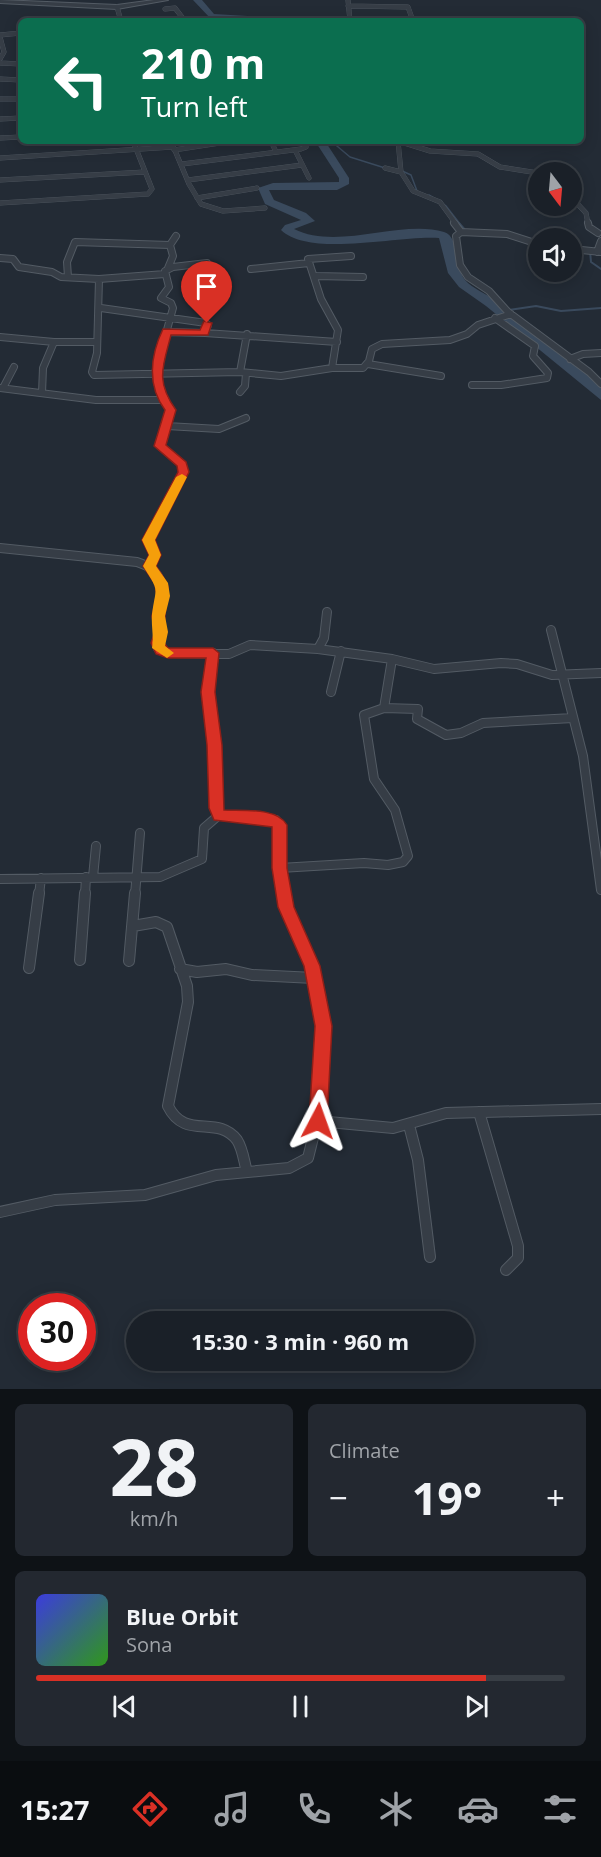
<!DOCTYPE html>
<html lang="en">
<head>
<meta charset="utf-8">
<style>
	:root { --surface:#1a2028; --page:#232830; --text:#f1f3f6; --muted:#9fa3a8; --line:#383e45; --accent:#d93025 }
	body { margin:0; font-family:"Open Sans",sans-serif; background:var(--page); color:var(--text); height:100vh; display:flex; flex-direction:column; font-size:22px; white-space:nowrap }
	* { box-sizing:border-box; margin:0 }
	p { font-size:20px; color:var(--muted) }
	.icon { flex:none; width:33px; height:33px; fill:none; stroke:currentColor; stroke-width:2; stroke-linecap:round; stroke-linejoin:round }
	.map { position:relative; height:1389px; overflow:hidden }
	.side { display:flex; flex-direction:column; gap:15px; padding:15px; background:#0e1216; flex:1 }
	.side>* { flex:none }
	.guide { position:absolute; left:18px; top:18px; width:566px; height:126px; border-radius:9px; box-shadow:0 3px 15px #0003,0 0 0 2px var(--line); background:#0b6e4f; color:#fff; overflow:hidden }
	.needle { width:39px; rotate:164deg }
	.tools { position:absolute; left:528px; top:162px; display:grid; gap:12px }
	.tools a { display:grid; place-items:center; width:54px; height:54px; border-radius:50%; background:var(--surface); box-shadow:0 3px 15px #0003,0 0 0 2px var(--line); font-size:30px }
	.speed { position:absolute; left:18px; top:1293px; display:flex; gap:12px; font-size:30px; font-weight:700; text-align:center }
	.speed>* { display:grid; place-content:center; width:78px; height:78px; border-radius:50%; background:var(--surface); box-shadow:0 3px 15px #0003,0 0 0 2px var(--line); line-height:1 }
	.speed .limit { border:9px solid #d22; background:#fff; color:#111 }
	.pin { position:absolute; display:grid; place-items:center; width:51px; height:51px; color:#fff; margin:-62px -26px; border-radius:50% 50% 50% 0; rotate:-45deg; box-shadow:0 0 6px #0007 }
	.pin .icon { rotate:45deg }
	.me { position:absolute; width:66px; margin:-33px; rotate:4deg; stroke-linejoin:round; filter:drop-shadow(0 0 4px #0008) }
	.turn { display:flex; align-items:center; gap:21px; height:126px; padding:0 24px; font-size:27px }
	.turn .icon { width:78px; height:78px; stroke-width:2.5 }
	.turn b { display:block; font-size:42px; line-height:51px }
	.big { font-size:45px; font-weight:700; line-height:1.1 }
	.side .widget { flex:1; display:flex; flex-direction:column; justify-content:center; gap:9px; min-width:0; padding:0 21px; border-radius:9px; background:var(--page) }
	.side .dial { align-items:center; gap:0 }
	.dial b { font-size:78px; line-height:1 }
	.song { display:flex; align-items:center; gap:18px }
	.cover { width:72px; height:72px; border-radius:9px; background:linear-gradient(135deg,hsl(240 70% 55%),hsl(110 70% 35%)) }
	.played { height:6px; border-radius:3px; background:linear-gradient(90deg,var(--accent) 85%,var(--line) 85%) }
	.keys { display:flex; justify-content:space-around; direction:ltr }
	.heat { display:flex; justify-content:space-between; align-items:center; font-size:33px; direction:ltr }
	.side .tiles { flex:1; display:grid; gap:15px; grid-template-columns:1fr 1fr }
	.widget:last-child { grid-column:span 2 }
	.trip { position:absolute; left:126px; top:1311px; width:348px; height:60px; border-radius:30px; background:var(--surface); box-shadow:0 3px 15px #0003,0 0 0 2px var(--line); font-weight:700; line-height:60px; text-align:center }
	.menu { display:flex; height:96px; justify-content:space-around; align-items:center; background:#0a0d10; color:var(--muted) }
	.menu .icon { width:42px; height:42px }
	.menu .current { color:var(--accent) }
	.menu b { font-size:27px; color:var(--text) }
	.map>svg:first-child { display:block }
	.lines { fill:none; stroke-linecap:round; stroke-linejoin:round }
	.stream-far1 { stroke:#3a4a5d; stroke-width:1.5 }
	.stream { stroke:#3a4a5d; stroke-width:2 }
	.river { fill:#3a4a5d; fill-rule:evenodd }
	.minor-far3-casing { stroke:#535b64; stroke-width:5 }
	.minor-far2-casing { stroke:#535b64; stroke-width:8 }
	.minor-far1-casing { stroke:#535b64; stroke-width:10 }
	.minor-casing { stroke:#535b64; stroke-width:12 }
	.tertiary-casing { stroke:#535b64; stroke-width:2 }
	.minor-far3 { stroke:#363d46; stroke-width:4.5 }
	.minor-far2 { stroke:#363d46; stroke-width:6 }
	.minor-far1 { stroke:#363d46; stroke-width:8 }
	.minor { stroke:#363d46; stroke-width:10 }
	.tertiary { fill:#363d46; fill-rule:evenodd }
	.route { fill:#d93025; stroke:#8d1f18; stroke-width:1.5 }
	.slow { fill:#f59e0b }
</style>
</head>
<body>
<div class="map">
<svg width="601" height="1389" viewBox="0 0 601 1389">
	<rect width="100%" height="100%" fill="#232b35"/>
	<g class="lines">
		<path class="stream-far1" d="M331 141 350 157 385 168
			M400 170 411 175 417 191
			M429 195 446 206 460 224"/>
		<path class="stream" d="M459 223 466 231
			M590 251 591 262 601 269
			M509 310 536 306 561 311 601 308"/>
		<path class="river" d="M193 0H202L214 14 280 18 284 21 211 19Z
			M315 141H325L349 178V184L337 190H269L274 200 306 213 315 221 294 229C338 251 401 219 444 232 460 237 455 268 465 280 473 289 486 293 495 301 529 330 570 356 601 388V400L486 306 459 287 448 273 439 238C399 235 310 258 281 230L285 225 301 220 265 204 258 188 273 183 339 182V178Z"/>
		<g class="minor-far3-casing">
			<path id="minor-far3" d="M348 0 350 21
				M348 6 408 7 413 21
				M117 7 121 21
				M165 9 175 8 185 21
				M0 35 21 33
				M0 37 4 52 0 59
				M0 63 21 64
				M0 79 21 80
				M0 99H21
				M0 119 21 118
				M0 138 21 137
				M171 141 189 184 201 204 223 211 265 208
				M271 141 276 152
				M398 141 430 151 478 154 500 167 538 173
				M398 141 401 172 413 191 440 202 456 224
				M174 150 233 141
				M295 150 309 178
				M0 158 173 147
				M182 164 301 149 306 147 305 141
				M385 168 401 172
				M0 180 145 172
				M188 180 302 165
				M197 198 257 188
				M572 198 586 213 588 224
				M0 203 148 194 152 189 133 141"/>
		</g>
		<g class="minor-far2-casing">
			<path id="minor-far2" d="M454 223 461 232
				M588 223 589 227 598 233
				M461 232 456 236 460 265 468 277 489 291 508 312 589 372 601 384
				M461 232 507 234 538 244
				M572 249 601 252
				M597 252 601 241
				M0 258 13 259 19 267 52 272 61 277 99 279
				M168 268 173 256 170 245 176 236
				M251 269 309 263
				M165 274 99 279 97 353 92 372 94 375 240 372 281 376 332 368 338 330 321 299 308 259 351 256
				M316 276 363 277
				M68 277 67 262 75 242 170 245
				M101 308 206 323 208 325 205 333 337 342
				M166 332 205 333
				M0 337 54 342 43 368 42 393
				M54 342H97
				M570 359 583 354 601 353
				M368 364 441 376
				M332 368H363L369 361 372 349 382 344 450 340 467 334 478 325 511 314
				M240 372 247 334
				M472 385H501L547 378 548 373 533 356 535 346 495 318
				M0 388 96 400H163C178 415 162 429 160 446L182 465 183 472 161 515
				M3 388 14 367
				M240 392 245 386 246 373
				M163 400 155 373 173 308 171 303 161 298 169 287 165 271 173 267 207 263
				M167 426 219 429 246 418"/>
		</g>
		<g class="minor-far1-casing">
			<path id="minor-far1" d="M0 548 137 562C168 572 161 590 159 615 158 627 160 636 158 648L168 653 229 654 250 645 318 649 392 659 434 669 501 663 517 664 552 675 601 673
				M150 566 155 555 149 540 162 514
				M551 630 583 756 601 890
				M318 649 324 638 327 612
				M213 653 208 691 215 745 216 808 219 815
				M331 692 341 651
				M384 708 392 659
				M280 868 364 863 388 865 403 862 408 856 395 810 374 779 364 715 384 708 418 709 417 719 446 735 461 733 483 723 573 718
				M93 877 96 846
				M0 879 160 877 202 859 204 828 219 815 276 820 279 825 280 868 284 895
				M39 895 41 878
				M85 895 86 877
				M135 895 140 833"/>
		</g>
		<g class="minor-casing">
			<path id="minor" d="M133 926 156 922 167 927 187 986 188 1002 168 1106C185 1141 217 1114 237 1140 243 1149 244 1162 247 1172
				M80 960 85 893
				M129 961 135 893
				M29 968 39 893
				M180 969 197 972 226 969 252 975 314 978
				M479 1112 518 1246V1258L506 1270
				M318 1121 393 1128 446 1113 601 1109
				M409 1125 418 1160 430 1257
				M0 1212 55 1200 145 1195 216 1175 289 1168 308 1158C325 1097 330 1028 312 966 305 941 288 920 284 893"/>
		</g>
		<g class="tertiary-casing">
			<path id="tertiary" d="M0 0 117 5 154 0H168L117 9 0 3Z"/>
		</g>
		<use href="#minor-far3" class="minor-far3"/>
		<use href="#minor-far2" class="minor-far2"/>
		<use href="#minor-far1" class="minor-far1"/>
		<use href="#minor" class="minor"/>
		<use href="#tertiary" class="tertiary"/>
	</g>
	<path class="route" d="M204 321 212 323 208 335H171C163 366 155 381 176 410L166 445 186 462 189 472 155 540 161 555 156 566C174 592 168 586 165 615 164 625 167 633 164 643L168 648H213L219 653 215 692 222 745 224 810C242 811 277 807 287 825V868L294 907 320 966 332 1026 327 1121 324 1128 318 1130 312 1128 309 1121 315 1026 304 966 278 907 272 868V827L214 820 209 808 207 745 201 692 206 658H168L156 654 151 643 155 632 152 616 157 596 155 584 143 566 149 555 142 540 178 472 177 466 154 446 165 410C147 386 150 356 163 329L200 330Z"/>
	<path class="slow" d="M182 474 187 477 155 540 161 555 156 566 168 583 170 596 165 616 168 632 165 646 174 653 167 658 152 648C154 636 151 626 152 614 156 585 160 593 143 566L149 555 142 540 176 477Z"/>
</svg>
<div class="tools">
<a><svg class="needle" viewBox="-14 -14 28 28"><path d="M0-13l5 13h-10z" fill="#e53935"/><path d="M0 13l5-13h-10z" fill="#9fa3a8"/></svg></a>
<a><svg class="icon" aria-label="sound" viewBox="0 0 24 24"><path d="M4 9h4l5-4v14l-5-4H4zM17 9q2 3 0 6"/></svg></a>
</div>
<div class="speed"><div class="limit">30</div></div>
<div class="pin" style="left:207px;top:323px;background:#d93025"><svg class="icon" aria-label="arrive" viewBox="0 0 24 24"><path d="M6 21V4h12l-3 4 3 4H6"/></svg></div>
<svg class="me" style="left:318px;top:1121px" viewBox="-20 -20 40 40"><path d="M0-17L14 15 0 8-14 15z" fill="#d93025" stroke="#fff" stroke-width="4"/></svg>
<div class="trip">15:30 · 3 min · 960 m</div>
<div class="guide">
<div class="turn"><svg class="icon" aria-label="left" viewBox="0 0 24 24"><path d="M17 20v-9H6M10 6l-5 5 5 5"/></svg><div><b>210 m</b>Turn left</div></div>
</div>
</div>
<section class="side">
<div class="tiles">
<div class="widget dial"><b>28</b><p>km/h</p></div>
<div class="widget"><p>Climate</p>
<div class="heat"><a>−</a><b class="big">19°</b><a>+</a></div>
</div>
<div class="widget">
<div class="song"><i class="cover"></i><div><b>Blue Orbit</b><p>Sona</p></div></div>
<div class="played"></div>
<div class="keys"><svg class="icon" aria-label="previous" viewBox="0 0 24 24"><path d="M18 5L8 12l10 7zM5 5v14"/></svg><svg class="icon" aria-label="pause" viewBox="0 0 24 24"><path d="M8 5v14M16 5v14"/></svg><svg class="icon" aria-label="next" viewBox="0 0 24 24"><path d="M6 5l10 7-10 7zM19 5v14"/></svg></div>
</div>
</div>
</section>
<nav class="menu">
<b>15:27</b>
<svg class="icon current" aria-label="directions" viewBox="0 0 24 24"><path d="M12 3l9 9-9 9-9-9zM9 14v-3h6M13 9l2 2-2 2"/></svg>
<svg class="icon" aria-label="music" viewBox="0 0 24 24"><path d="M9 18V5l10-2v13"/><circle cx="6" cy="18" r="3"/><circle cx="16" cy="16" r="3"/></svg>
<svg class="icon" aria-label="phone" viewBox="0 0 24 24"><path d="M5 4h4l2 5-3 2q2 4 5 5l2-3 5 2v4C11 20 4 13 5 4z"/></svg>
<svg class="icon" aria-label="climate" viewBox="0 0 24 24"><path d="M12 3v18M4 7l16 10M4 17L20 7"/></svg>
<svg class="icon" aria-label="car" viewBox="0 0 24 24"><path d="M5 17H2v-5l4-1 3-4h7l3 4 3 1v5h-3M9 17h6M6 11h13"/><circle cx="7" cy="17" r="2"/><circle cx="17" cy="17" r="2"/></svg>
<svg class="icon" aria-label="filters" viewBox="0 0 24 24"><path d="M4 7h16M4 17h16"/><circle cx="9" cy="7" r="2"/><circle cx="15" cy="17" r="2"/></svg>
</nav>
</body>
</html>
